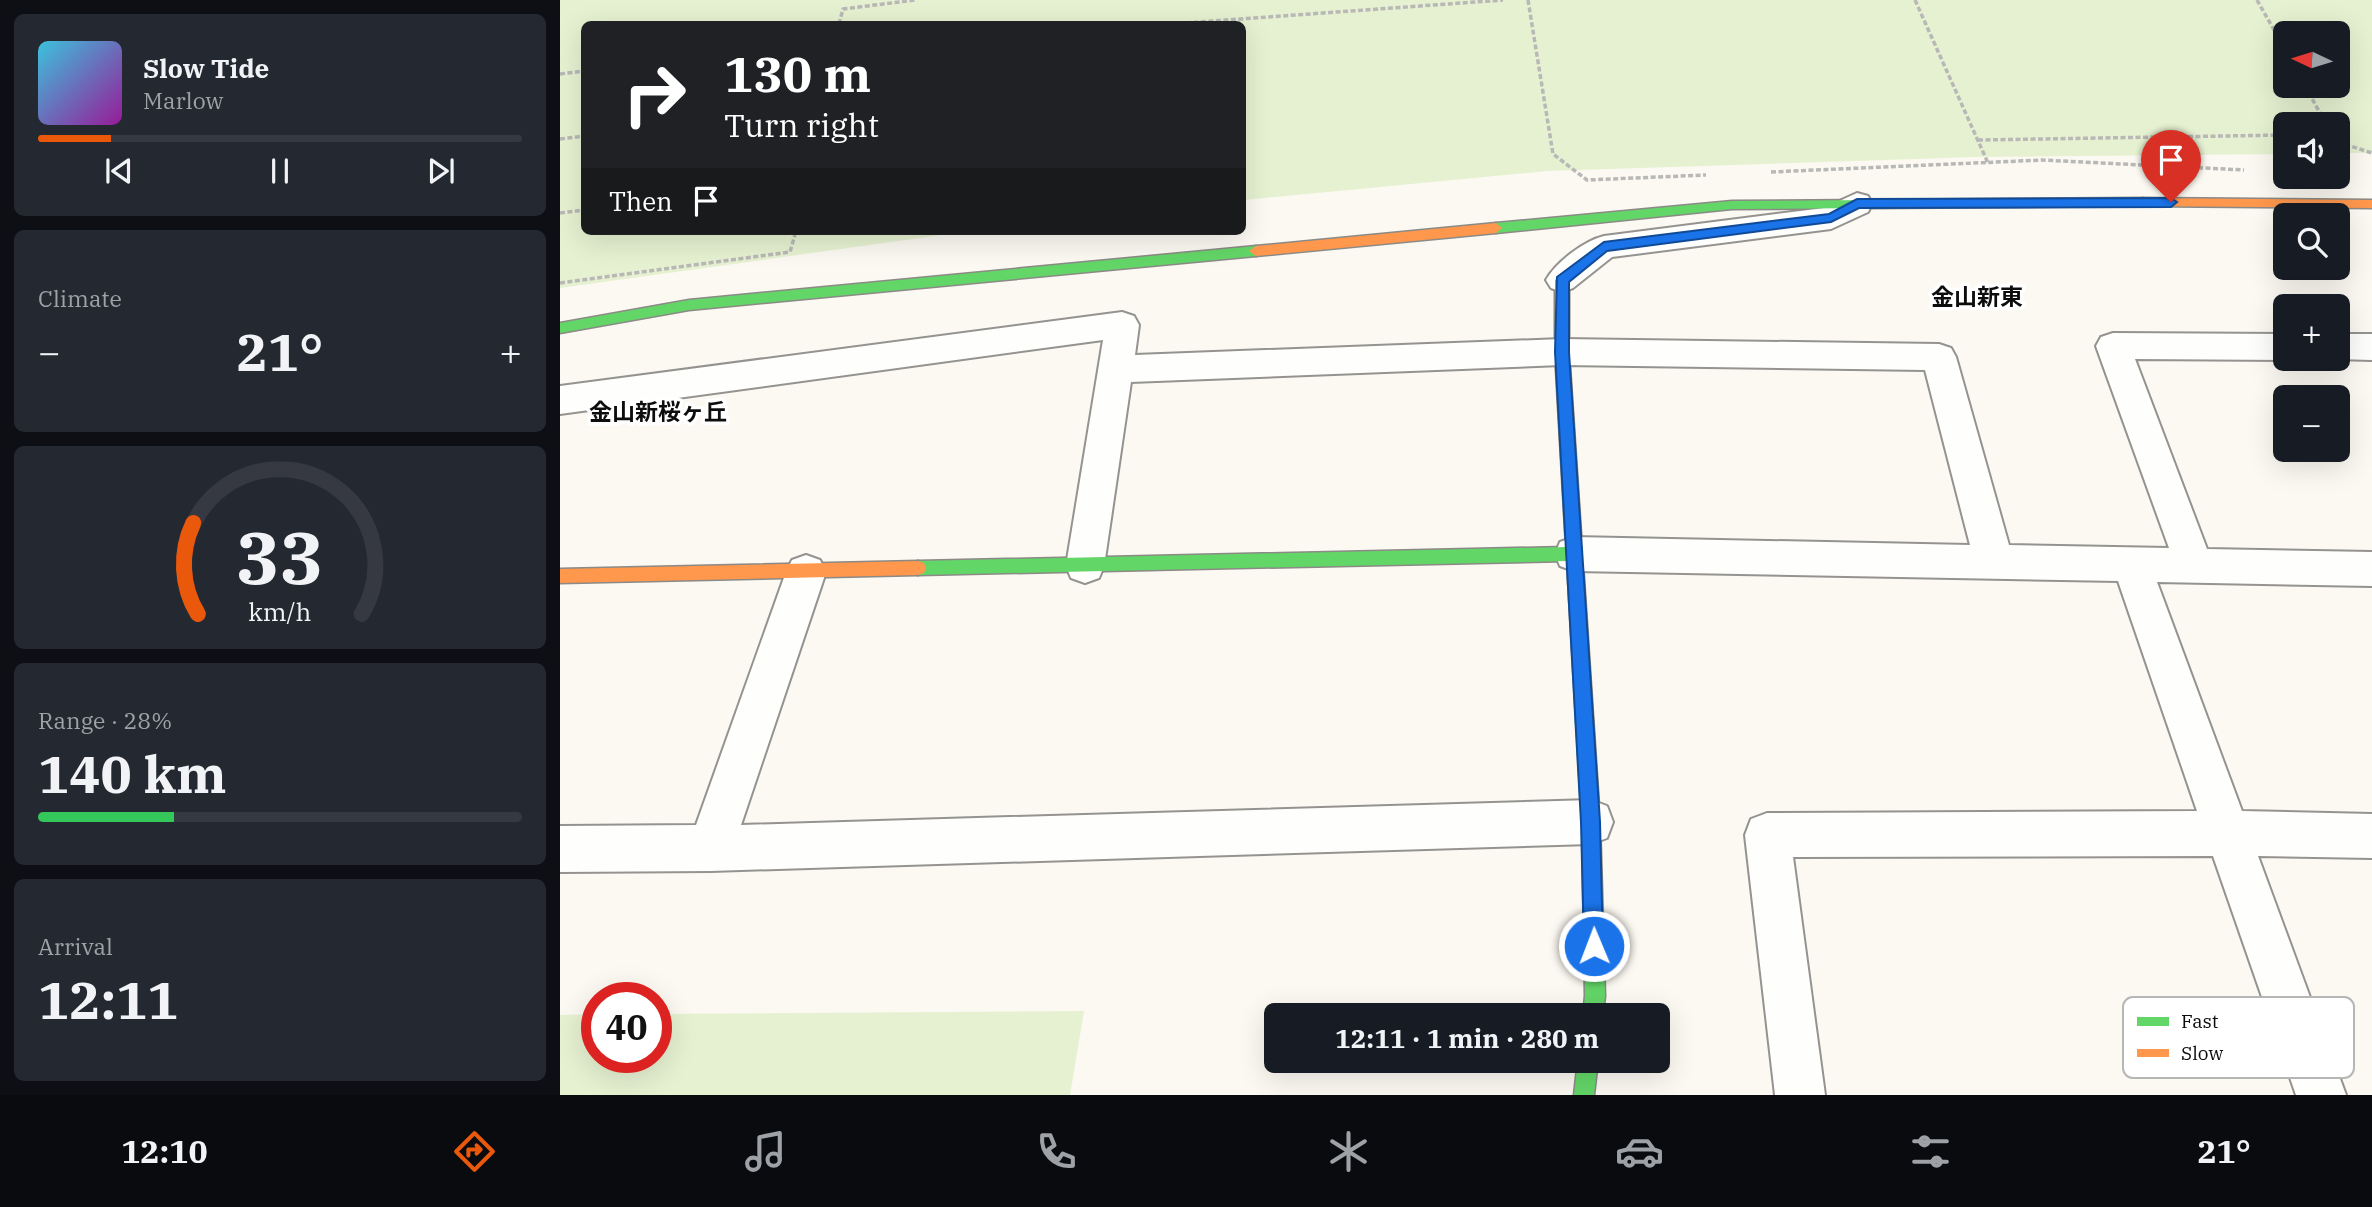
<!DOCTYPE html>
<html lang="en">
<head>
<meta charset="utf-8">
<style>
	:root { --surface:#171b24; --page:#242831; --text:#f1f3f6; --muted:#9ea1a6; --line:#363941; --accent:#ea580c }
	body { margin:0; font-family:"IBM Plex Serif","Noto Sans JP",serif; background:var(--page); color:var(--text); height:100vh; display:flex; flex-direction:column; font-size:26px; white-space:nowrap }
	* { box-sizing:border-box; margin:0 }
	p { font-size:23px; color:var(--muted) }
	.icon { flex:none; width:38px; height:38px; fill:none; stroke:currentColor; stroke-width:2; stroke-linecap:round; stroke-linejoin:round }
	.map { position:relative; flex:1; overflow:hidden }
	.drawer { display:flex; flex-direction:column; gap:14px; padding:14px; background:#0d0f14; width:560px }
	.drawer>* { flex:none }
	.banner { position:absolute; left:21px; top:21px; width:665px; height:214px; border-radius:10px; box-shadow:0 7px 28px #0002; background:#202124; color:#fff; overflow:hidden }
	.needle { width:46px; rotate:274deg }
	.fabs { position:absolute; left:1713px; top:21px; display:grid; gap:14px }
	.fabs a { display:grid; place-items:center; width:77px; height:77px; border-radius:10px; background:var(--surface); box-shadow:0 7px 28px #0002; font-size:35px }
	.speed { position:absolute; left:21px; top:982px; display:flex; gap:14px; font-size:35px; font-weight:700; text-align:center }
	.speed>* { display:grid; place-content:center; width:91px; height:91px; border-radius:50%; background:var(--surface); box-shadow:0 7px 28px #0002; line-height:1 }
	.speed .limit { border:10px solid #d22; background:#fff; color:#111 }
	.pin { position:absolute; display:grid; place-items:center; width:60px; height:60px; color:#fff; margin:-72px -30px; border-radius:50% 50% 50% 0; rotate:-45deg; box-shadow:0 0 7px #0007 }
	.pin .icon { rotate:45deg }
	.me { position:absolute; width:77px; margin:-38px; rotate:359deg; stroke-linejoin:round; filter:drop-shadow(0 0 5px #0008) }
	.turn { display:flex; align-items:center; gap:24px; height:147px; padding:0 28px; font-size:32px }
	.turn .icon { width:91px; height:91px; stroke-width:2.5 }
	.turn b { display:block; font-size:49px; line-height:60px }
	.then { display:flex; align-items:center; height:66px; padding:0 28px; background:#0003; gap:14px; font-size:26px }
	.big { font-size:52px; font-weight:700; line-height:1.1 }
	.drawer .widget { flex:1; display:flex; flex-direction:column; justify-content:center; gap:10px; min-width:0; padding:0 24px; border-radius:10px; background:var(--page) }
	.drawer .dial { align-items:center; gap:0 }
	.dial svg { height:182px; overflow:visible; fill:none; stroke:var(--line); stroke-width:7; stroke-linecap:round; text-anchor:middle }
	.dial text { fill:var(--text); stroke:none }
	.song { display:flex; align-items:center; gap:21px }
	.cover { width:84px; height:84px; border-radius:10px; background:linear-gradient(135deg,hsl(190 70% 55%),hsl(300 70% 35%)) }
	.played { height:7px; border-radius:4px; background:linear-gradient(90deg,var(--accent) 15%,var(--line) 15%) }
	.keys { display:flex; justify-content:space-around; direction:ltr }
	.heat { display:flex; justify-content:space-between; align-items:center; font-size:38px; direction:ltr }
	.charge { height:10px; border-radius:5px; background:linear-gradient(90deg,#34c759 28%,var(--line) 0) }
	.trip { position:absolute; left:704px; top:1003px; width:406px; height:70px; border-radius:10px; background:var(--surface); box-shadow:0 7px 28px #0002; font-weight:700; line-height:70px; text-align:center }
	.menu { display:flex; height:112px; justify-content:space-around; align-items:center; background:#090b0e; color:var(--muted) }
	.menu .icon { width:49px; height:49px }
	.menu .on { color:var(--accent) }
	.menu b { font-size:32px; color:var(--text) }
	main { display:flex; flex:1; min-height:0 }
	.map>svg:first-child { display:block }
	.green { fill:#e6f1d1; fill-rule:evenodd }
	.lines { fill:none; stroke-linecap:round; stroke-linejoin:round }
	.street-casing { stroke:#949390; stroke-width:4 }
	.fast-casing { stroke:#8b8a86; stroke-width:3 }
	.slow-casing { stroke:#8b8a86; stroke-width:3 }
	.path { stroke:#b8b8b6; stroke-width:3.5; stroke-dasharray:5 2.5; stroke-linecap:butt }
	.street { fill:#fefefd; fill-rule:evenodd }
	.fast { fill:#63d668; fill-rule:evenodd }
	.slow { fill:#ff974d; fill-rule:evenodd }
	.route { fill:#1a73e8; stroke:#114b97; stroke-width:2 }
	.labels { text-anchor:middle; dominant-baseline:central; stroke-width:7; stroke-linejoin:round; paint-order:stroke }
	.neighbourhood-label { font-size:23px; font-weight:bold; fill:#0d0d0d; stroke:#fff }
	.key { fill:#fff; stroke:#b6b6b6; stroke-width:2 }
	.key-label { font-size:19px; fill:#0d0d0d }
</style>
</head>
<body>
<main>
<section class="drawer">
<div class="widget">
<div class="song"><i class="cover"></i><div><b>Slow Tide</b><p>Marlow</p></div></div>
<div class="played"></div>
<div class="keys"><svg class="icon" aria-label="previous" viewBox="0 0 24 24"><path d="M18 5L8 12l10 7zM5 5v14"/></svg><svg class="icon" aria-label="pause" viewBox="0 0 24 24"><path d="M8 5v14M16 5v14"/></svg><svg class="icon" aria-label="next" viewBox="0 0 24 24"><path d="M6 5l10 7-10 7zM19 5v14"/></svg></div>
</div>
<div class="widget"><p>Climate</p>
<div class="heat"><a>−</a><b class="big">21°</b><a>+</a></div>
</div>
<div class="widget dial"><svg viewBox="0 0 100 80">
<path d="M14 69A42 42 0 1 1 86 69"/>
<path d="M14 69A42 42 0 0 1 12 29" stroke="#ea580c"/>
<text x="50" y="56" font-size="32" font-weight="700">33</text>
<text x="50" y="72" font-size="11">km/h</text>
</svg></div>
<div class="widget"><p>Range · 28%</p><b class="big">140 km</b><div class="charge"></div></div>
<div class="widget"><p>Arrival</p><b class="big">12:11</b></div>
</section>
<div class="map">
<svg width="1812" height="1095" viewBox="0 0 1812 1095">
	<rect width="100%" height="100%" fill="#fbf9f1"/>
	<path class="green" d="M0 0H1812V153H1778V124H1726L1725 154 1415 157 987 171 683 200 682 24H24V231H410L0 288ZM1726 33H1778V86H1726Z
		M524 1011 510 1095H0V1015L37 1014V1057H96V1014Z"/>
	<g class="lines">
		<g class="street-casing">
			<path id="street" d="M1297 193 1308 196 1312 204 1308 212 1271 229 1052 257 1013 288 1002 292 991 288 986 280C996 262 1024 241 1044 236L1264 208Z
				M562 312 574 316 579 325 575 355 1002 339 1379 344 1391 348 1396 357 1449 545 1609 548 1536 346 1541 337 1553 333 1726 334V359H1730L1726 360 1575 359 1647 549 1812 552V586L1597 582 1682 811 1812 814V858L1698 856 1786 1095H1736L1653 856 1233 857 1265 1095H1215L1185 835 1191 819 1207 813 1637 811 1558 581 1014 571 1000 566 995 554 1000 542 1014 537 1410 545 1365 370 1002 365 571 382 544 566 539 578 525 583 511 578 506 566 543 340 0 414V386Z
				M1778 334H1812V360L1774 359H1778Z
				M246 555 260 560 266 572 181 825 1031 800 1047 806 1053 822 1047 838 1031 844 151 871 0 872V826L136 825 226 572 232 560Z"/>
		</g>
		<g class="fast-casing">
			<path id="fast" d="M1583 198 1589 202 1583 206 1172 209 936 233 930 228 936 223 1172 201Z
				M696 246 703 251 696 256 129 310 0 333V323L129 300Z
				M1002 275 1009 280V352L1040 822 1045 996 1043 1015H1023L1025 996 1022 822 1007 561 358 575 352 573 350 568 352 563 358 561 1006 547 995 352V280Z
				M1018 1060H1038L1034 1095H1014Z"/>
		</g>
		<g class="slow-casing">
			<path id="slow" d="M1583 198 1812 200V208L1583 206 1577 202Z
				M936 223 942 228 936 233 696 256 689 251 696 246Z
				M358 561 364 563 366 568 364 573 358 575 0 583V569Z"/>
		</g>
		<path class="path" d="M968 0 993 154 1027 180 1146 175
			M1355 0 1428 163
			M1697 0 1726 51
			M279 24 283 9 355 0
			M611 24 943 0
			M0 74 24 71
			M1745 86 1765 122 1763 124
			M0 139 24 136
			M1418 140 1726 135
			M1778 142 1812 153
			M1211 172 1482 160 1684 170
			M0 213 24 210
			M0 283 230 252 236 231"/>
		<use href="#street" class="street"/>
		<use href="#fast" class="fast"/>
		<use href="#slow" class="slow"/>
	</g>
	<path class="route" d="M1611 198 1617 202 1611 207 1299 208 1271 222 1047 251 1009 282V352L1040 822 1043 946 1040 953 1034 956 1027 953 1024 946 1021 822 995 352 997 277 1044 242 1269 214 1297 199Z"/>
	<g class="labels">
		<g class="neighbourhood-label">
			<text x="1417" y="296">金山新東</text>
			<text x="98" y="411">金山新桜ヶ丘</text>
		</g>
	</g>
	<rect x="1563" y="997" width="231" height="81" rx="10" class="key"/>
	<rect x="1577" y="1017" width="32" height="9" fill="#63d668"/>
	<rect x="1577" y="1049" width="32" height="8" fill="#ff974d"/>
	<g class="key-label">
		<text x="1621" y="1028">Fast</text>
		<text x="1621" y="1060">Slow</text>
	</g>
</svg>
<div class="fabs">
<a><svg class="needle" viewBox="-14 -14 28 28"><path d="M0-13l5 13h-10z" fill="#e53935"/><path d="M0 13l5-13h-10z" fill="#9ea1a6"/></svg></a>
<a><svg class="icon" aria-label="sound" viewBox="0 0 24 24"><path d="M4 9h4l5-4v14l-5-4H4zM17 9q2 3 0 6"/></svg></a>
<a><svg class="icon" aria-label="search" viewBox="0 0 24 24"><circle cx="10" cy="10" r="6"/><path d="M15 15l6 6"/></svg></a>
<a>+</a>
<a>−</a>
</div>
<div class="speed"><div class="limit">40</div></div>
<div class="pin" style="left:1611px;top:202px;background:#d93025"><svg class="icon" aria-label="arrive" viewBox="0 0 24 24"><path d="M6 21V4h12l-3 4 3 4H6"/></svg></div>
<svg class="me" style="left:1034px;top:946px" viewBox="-20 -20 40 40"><circle r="17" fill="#1a73e8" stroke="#fff" stroke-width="3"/><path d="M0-11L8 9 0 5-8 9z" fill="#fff"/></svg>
<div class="trip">12:11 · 1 min · 280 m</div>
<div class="banner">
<div class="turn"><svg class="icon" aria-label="right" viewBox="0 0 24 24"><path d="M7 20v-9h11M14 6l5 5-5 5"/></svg><div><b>130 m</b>Turn right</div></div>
<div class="then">Then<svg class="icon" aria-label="arrive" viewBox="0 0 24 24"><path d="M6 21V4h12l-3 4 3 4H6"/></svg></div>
</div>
</div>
</main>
<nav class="menu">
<b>12:10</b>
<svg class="icon on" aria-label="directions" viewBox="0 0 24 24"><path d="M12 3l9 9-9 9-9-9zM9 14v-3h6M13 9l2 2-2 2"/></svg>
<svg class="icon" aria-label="music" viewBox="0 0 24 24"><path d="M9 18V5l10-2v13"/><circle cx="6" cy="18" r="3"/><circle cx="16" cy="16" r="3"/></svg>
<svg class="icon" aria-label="phone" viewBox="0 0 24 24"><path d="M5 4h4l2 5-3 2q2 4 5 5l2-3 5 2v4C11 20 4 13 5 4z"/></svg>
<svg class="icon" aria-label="climate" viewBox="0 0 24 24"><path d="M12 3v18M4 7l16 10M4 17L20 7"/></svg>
<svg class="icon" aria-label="car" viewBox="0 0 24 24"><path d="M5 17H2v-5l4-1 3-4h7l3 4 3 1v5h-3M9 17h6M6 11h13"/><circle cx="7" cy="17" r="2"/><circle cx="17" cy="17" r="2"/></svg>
<svg class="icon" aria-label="filters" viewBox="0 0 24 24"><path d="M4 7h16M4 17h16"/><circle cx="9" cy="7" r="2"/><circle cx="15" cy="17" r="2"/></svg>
<b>21°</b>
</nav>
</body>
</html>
